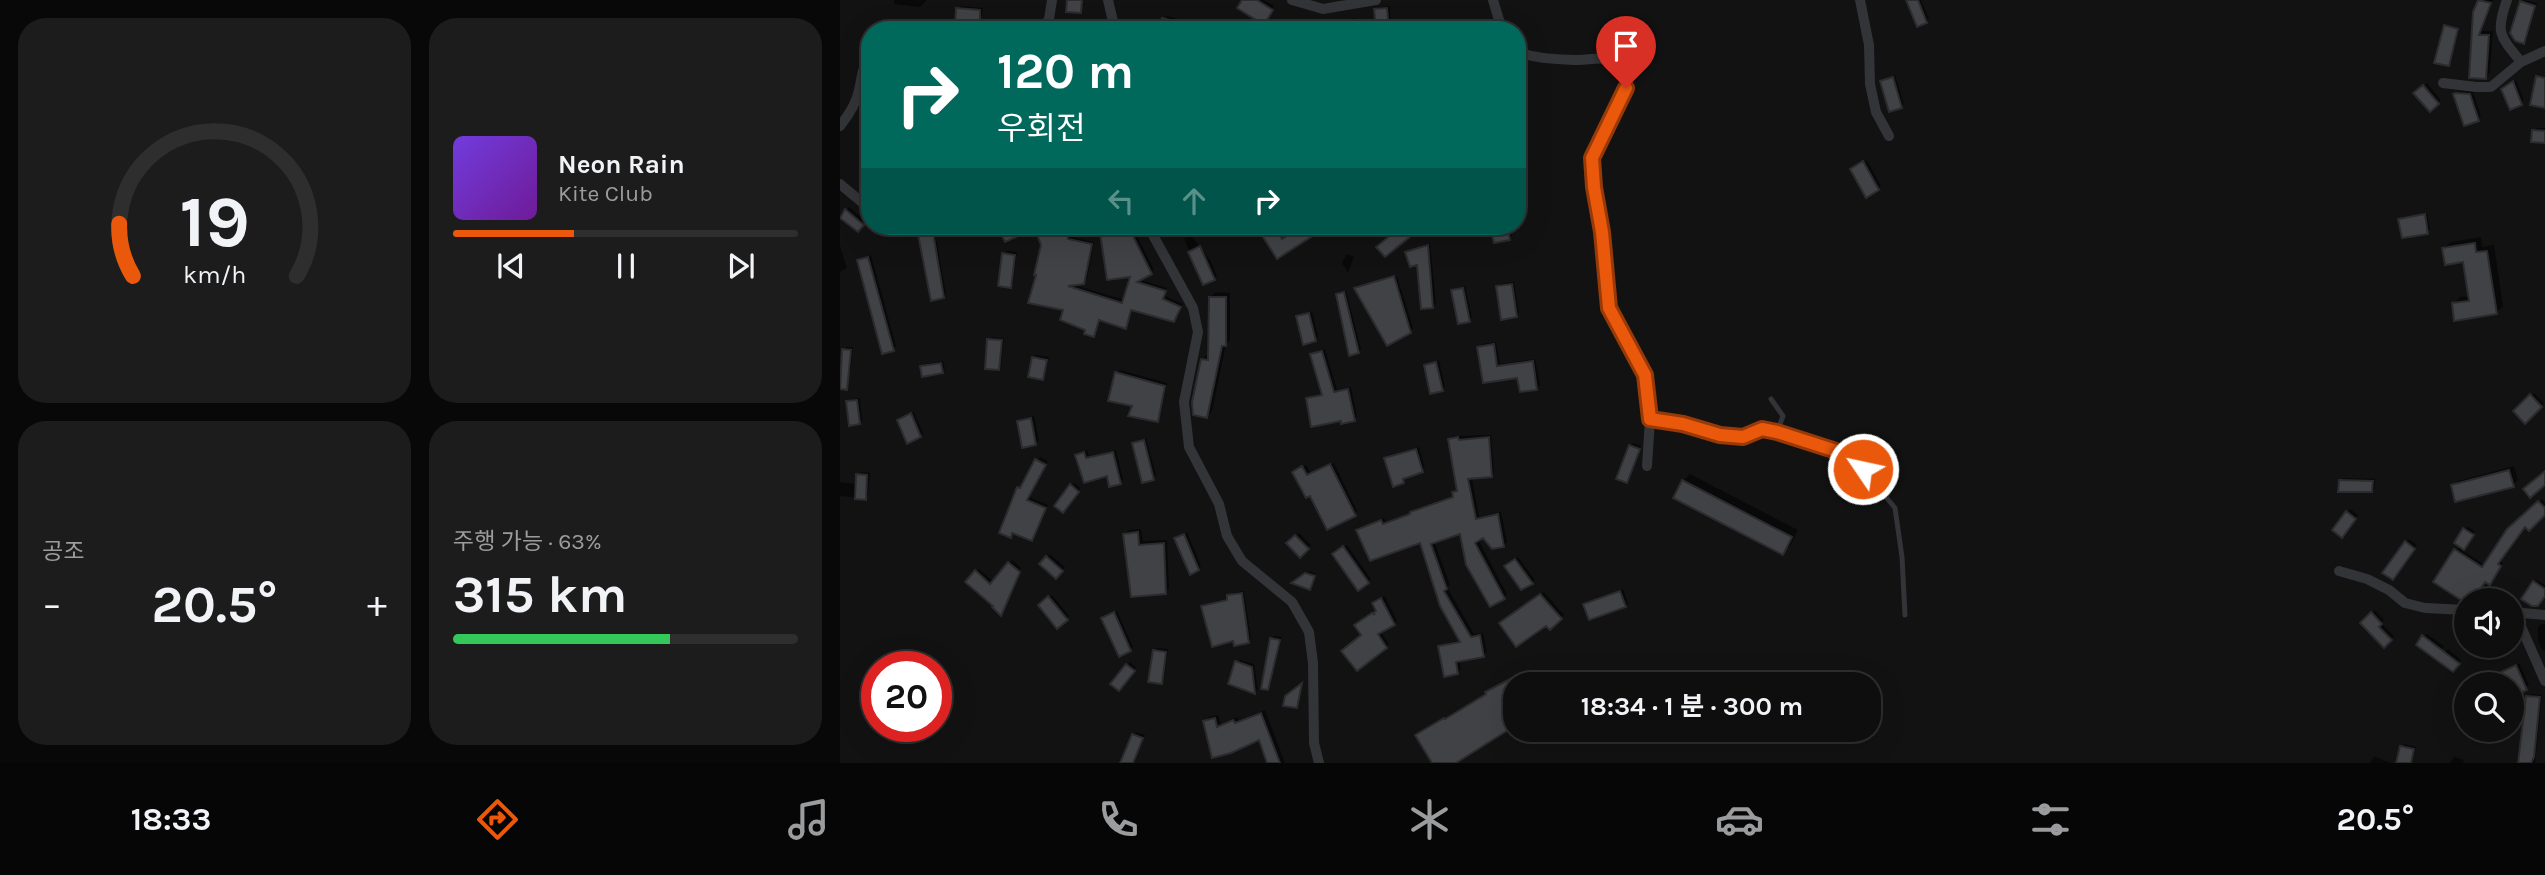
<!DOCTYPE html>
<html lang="ko">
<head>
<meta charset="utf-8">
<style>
	:root { --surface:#0e0e0e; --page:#1c1c1c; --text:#f1f3f6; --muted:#9b9c9e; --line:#2e2e2e; --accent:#ea580c }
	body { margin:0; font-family:Karla,"Noto Sans KR",sans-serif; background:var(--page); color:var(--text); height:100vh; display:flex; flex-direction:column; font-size:26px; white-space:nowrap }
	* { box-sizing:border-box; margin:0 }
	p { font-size:23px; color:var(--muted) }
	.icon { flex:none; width:38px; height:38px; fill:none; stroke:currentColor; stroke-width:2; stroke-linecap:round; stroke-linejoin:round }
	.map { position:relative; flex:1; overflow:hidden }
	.sheet { display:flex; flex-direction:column; gap:18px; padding:18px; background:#080808; width:840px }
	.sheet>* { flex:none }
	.top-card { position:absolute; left:21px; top:21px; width:665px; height:214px; border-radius:28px; box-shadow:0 7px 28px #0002,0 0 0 2px var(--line); background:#00695c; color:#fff; overflow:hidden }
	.tools { position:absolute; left:1614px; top:588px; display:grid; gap:14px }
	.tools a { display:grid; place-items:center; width:70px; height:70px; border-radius:50%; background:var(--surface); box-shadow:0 7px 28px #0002,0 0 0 2px var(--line); font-size:35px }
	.speed { position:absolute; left:21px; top:651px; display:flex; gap:14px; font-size:35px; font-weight:700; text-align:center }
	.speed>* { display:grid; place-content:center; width:91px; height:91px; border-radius:50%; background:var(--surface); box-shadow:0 7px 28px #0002,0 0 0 2px var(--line); line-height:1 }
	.speed .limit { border:10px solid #d22; background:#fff; color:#111 }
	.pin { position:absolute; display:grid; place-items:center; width:60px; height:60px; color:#fff; margin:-72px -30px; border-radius:50% 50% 50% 0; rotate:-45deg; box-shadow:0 0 7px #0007 }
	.pin .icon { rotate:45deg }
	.me { position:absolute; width:77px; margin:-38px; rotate:304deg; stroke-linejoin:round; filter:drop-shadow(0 0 5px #0008) }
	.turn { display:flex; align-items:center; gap:24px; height:147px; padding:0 21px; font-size:32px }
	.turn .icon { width:91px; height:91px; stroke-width:2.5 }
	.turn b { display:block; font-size:49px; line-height:60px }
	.lanes { display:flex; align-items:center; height:66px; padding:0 21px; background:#0003; justify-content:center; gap:35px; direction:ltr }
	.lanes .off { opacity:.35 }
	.big { font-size:52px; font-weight:700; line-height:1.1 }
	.sheet .card { flex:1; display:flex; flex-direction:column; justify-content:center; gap:10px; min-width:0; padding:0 24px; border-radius:28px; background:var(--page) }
	.sheet .dial { align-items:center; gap:0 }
	.dial svg { height:182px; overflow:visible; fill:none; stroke:var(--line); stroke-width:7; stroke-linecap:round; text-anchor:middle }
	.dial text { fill:var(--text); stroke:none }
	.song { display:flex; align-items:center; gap:21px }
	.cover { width:84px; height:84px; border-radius:10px; background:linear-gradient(135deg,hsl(260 70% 55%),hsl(280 70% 35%)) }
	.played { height:7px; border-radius:4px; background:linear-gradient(90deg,var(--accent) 35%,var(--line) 35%) }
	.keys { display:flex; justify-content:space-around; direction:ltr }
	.heat { display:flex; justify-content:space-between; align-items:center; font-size:38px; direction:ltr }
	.charge { height:10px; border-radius:5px; background:linear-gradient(90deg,#34c759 63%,var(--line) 0) }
	.sheet .tiles { flex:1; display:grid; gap:18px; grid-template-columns:repeat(2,1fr) }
	.trip { position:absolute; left:663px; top:672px; width:378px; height:70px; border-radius:28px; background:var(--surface); box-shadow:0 7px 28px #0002,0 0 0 2px var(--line); font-weight:700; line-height:70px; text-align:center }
	.tabs { display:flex; height:112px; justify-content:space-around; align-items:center; background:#060606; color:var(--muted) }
	.tabs .icon { width:49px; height:49px }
	.tabs .on { color:var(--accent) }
	.tabs b { font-size:32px; color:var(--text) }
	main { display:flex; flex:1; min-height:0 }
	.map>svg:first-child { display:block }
	.shadow { fill:#0007 }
	.building { fill:#414246; stroke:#2c2c2f; stroke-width:2 }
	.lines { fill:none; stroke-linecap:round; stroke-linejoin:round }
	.lane { stroke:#333438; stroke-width:5 }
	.street { stroke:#333438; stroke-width:10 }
	.route-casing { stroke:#983908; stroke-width:18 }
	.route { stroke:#ea580c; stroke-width:12 }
</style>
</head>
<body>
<main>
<section class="sheet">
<div class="tiles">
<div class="card dial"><svg viewBox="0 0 100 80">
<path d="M14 69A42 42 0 1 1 86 69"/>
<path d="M14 69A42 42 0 0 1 8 46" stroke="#ea580c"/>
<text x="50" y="56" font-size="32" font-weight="700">19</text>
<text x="50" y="72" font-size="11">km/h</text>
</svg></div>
<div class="card">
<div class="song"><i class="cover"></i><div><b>Neon Rain</b><p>Kite Club</p></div></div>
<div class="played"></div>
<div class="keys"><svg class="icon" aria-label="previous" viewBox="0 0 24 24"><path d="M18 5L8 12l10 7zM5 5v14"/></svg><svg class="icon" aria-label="pause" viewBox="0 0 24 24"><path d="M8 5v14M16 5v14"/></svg><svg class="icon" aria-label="next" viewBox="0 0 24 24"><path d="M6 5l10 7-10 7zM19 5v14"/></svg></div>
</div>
<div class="card"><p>공조</p>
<div class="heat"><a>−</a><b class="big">20.5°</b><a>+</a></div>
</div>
<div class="card"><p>주행 가능 · 63%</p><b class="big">315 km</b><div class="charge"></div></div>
</div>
</section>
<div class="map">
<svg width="1705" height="763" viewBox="0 0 1705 763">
	<rect width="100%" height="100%" fill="#121213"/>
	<path class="shadow" d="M54 0H87L80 7 54 4Z
		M404 0H424L434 6 426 19Z
		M1071 0H1081L1089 19 1086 22Z
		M1639 0H1653L1642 31H1653L1650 73 1646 77 1635 12Z
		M1683 0 1697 3 1687 39 1684 42 1681 2Z
		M121 6 143 8 142 15 139 19 118 9Z
		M550 6 551 30H537L536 10 539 7Z
		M326 16 365 25 364 30H321Z
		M516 18 518 30H504L502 23 505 20Z
		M1605 27 1619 31 1611 62 1608 65Z
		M1055 75 1064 104 1061 107 1042 81Z
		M1676 80 1684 100 1671 108 1666 86Z
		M1587 83 1601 100 1590 110 1576 93Z
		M1618 91 1633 92 1641 116 1638 119 1615 94Z
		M1697 128H1705V142L1694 131Z
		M1027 160 1041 186 1027 195 1015 166Z
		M9 207 26 221 17 230 1 216Z
		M1587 213 1590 229 1587 232 1560 220 1563 217Z
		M94 226 106 294 103 297 79 230 82 227Z
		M159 226H174L178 233 166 240Z
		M196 226H228L231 237 254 242 247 279 243 282 231 284 285 300 292 275 269 278 261 226H292L314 270 298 279 327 288 325 296 343 304 337 317 334 320 293 309 285 327 261 319 254 335 226 309 198 274 202 245Z
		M423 226H438L446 238 465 226H485L437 256 420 229Z
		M652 226H670L672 235 669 238 655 241Z
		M350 234 370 260 377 276 364 283 344 239Z
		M1641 237 1642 247 1654 245 1663 306 1656 313 1613 304 1620 297 1630 296 1625 260 1604 248 1611 242Z
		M590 243 596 303 593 306 579 263 567 252Z
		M0 246 7 268 0 272Z
		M167 251 177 252 173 283 170 286 164 254Z
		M507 254 514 257 508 273 502 263Z
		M31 255 56 346 53 349 19 260Z
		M557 276 573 328 570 331 516 288Z
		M674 282 679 313 676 316 658 287 661 284Z
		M625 286 632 317 629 320 613 291Z
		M506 291 521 349 518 352 497 294Z
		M375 292 390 293V340L386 344 372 411 367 416 362 360 367 355H370L371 297Z
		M472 311 478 337 475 340 458 317Z
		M152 337 164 338 161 365 158 368 149 340Z
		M656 342 660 364 695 359 700 385 697 388 679 376 645 381 639 347 642 344Z
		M6 347H13L11 369 8 372 1 371 3 350Z
		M485 349 497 390 511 387 517 416 514 419 468 399 471 396 483 394 472 355Z
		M196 355 209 357 205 375 202 378 193 358Z
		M599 360 605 387 602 389 585 366Z
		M103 361 105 369 102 372 82 367 85 364Z
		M280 370 327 383 320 417 317 420 294 405 277 373Z
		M1694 393 1704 403 1685 421 1676 411Z
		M20 398 22 420 19 423 8 402 10 399Z
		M74 412 83 433 80 436 59 420Z
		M194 416 199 440 196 443 178 422 181 419Z
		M651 435 654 472 651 475 632 479 639 517 661 512 667 542 664 545 644 535 638 539 667 594 664 598 622 532 594 541 610 585 607 587 634 634 643 633 647 652 643 655 619 660 621 669 617 672 600 647 603 644 621 640 581 540 518 531 544 518 546 522 571 513 575 509 614 495 618 489 610 439 613 436Z
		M306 438 316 475 313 478 294 443Z
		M793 443 801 446 787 481 790 446Z
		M579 447 585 468 565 476 563 482 546 458 549 455Z
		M247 450 249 456 276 450 283 479 280 482 237 455Z
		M200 457 208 461 189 497 208 505 192 539 173 533 170 536 178 488 183 486Z
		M494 463 517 511 515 514 457 470 466 465 471 474Z
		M1674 466 1678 480 1673 485 1613 486 1618 481Z
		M21 472 30 473 28 495 25 498 0 496V482L17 484 18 475Z
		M850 474 958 530 950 546 943 552 843 481Z
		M1503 478 1535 479V488L1532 491 1501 481Z
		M234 483 241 488 226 508 231 486Z
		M1702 499 1705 503V513L1685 525 1659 560 1663 563 1653 580 1650 583 1645 580 1632 600H1622L1595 582 1620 545 1627 526 1635 531 1622 550 1645 565 1668 530Z
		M1510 509 1518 515 1505 533 1507 512Z
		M301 529 303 541 327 540 329 588 325 592 285 534 289 530Z
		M347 532 361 566 358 569 336 538Z
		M459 533 471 545 460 555 449 543Z
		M1569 539 1577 545 1555 575 1566 542Z
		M507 545 531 579 520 587 497 552Z
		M210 554 225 567 216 577 202 564Z
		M678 557 695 580 682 588 671 562Z
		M172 560 181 568 161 613 156 606 128 582 139 569 154 582Z
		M470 571 476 574 469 588 456 580Z
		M1697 580 1705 585V594L1695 583Z
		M783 589 788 603 785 606 745 604Z
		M404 591 411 639 408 642 394 639 363 607 366 604 389 598 392 593Z
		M704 592 724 615 710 627 707 623 665 621Z
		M212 595 229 616 217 627 200 605Z
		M545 596 557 621 540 631 549 644 546 647 523 635 519 623 538 610 537 600Z
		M1535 610 1544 620 1541 623 1554 636 1544 646 1522 623Z
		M277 611 293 647 280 654 263 619Z
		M1701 624H1705V650H1702L1698 640V627Z
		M1587 634 1604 646 1596 657 1584 636Z
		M434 636 442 637 430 685 427 688 431 639Z
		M317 648 328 649 324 679 321 682 314 651Z
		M1608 649 1621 660 1613 670 1597 658Z
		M400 660 414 664 418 689 415 692 390 683Z
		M290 662 296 667 281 685 272 683Z
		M1679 663 1689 685 1674 694 1671 684H1669L1663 672Z
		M679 674 684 684H676L612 763H593L581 732 607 716 608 718 647 693 650 689Z
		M1691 694 1702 695 1695 763H1679L1688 696Z
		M425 710 445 763H429L420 738 390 751 365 721 369 717 378 715 381 724 397 717 399 720Z
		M296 732 305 735 294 763H282Z
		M1564 744 1576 747 1572 763H1557Z
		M1534 756 1551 763H1530Z
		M1614 757 1624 760 1623 763H1610Z"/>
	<path class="building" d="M227 0H242L241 13 226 12Z
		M402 0H417L433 10 424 25 397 8Z
		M1066 0H1078L1087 23 1077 27Z
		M1638 0 1651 3 1639 35H1649L1646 79 1629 78 1633 12Z
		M1680 1 1695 6 1684 44 1675 41 1670 33Z
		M116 8 140 10V20L115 23Z
		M547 8 549 30H536L534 9Z
		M322 18 353 26 352 30H319Z
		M1604 25 1618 29 1609 66 1594 63Z
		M1696 76 1705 78V108L1690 105Z
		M1053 77 1062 108 1049 112 1040 81Z
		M1673 81 1682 105 1670 110 1661 89Z
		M1583 85 1599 104 1590 112 1573 93Z
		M1616 93 1630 94 1639 121 1624 126 1613 94Z
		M1692 130 1705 131V143L1691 142Z
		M1023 161 1039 190 1026 198 1010 169Z
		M5 209 24 225 18 232 0 218Z
		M1585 214 1588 234 1562 238 1558 219Z
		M92 226 104 298 91 301 77 229Z
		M157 226H170L176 237 165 242Z
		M194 226H226L228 239 252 244 244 284 228 286 282 303 290 277 267 280 259 226H288L312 274 297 282 326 291 323 299 341 307 334 322 291 310 286 329 259 320 254 337 244 334 245 330 220 320 223 310 188 303 196 275H194L201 245Z
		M416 226H433L442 239 464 226H488L437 259Z
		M562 226H571L576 232 545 257 536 247Z
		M650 226H667L670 240 654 243Z
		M1635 243 1636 252 1647 251 1657 314 1614 321 1612 303 1629 301 1623 262 1605 265 1602 248Z
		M588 245 593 308 581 309 577 265 570 267 565 252Z
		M360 246 375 280 363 285 348 252Z
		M162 253 175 255 171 288 158 286Z
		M28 257 54 351 42 354 17 260Z
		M554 276 571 333 547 346 514 288Z
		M672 284 677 317 661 320 656 286Z
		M623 288 630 322 618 324 611 290Z
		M504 292 519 353 509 356 496 294Z
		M369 297H386V346H382L367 418 353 415 352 402 361 359 368 360Z
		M469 313 476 341 463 345 456 316Z
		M147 339 162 340 159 370 145 369Z
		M654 344 657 366 693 361 697 390 680 392 677 378 643 383 637 347Z
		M2 349 11 350 7 390 0 389Z
		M482 351 494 392 508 389 515 421 501 424V421L471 427 466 398 482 395 470 354Z
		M192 357 207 360 203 380 188 377Z
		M596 362 603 391 590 394 584 365Z
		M101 363 103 373 82 377 80 366Z
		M275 372 325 386 318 422 288 416 292 406 268 401Z
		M1690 394 1702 407 1685 424 1673 411Z
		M17 400 20 424 9 426 6 401Z
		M71 413 81 437 67 444 57 420Z
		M191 418 196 445 182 448 177 421Z
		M618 437 619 440 649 437 652 477 628 479 636 519 658 514 664 547 652 549 643 538 635 543 665 599 650 607 626 565 620 534 591 544 607 589 604 591 631 637 640 635 644 657 616 662 618 674 604 677 598 646 620 642 600 606 580 543 530 561 516 530 541 520 543 524 570 514V512L613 497 612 492 617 491 608 439Z
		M304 440 314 480 302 483 292 443Z
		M789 445 800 449 787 483 776 479Z
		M576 449 583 472 563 479 564 483 553 487 544 458Z
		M244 452 246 458 273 452 281 484 269 487 267 476 244 483 235 455Z
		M195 459 206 465 187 500 206 508 192 541 172 533 171 538 159 533 177 487 180 488Z
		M490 464 516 516 487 530 470 496 466 498 452 472 462 466 467 475Z
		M1669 470 1674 487 1615 502 1611 485Z
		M1705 471V485L1690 498 1683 489Z
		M16 474 27 475 26 500 15 499Z
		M842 480 952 537 943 555 833 498Z
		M1499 480 1533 481 1532 492H1498Z
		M230 484 239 492 223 513 214 506Z
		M1698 501 1705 508V515L1689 531 1685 527 1658 564 1661 566 1650 585 1645 582 1633 600H1621L1593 582 1614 549 1642 567 1667 529Z
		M1506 511 1516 519 1502 538 1492 530Z
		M1623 528 1634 535 1624 550 1614 543Z
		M298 532 299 545 324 543 326 594 291 597 283 534Z
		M344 534 359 570 350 575 334 538Z
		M455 535 469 549 460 558 446 543Z
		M1565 541 1575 549 1553 580 1542 573Z
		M503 546 529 583 518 591 492 554Z
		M206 556 223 571 216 579 199 564Z
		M675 559 693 584 681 590 664 566Z
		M168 562 180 572 161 616 152 607 153 606 125 582 135 570 150 584Z
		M465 573 475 576 470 590 451 583Z
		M1693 581 1705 589V596L1698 606H1692L1681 599Z
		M780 591 786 607 749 620 743 604Z
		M402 593 409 643 394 646 393 641 372 647 361 606 387 600V595Z
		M700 594 722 619 710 630 706 626 676 647 659 623Z
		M208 596 228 620 217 629 198 605Z
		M541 598 555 625 538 634 547 648 517 671 501 651 521 635 514 625 532 613 535 615 533 613 536 611 532 603Z
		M274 612 291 651 279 657 261 618Z
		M1531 612 1542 624 1539 627 1552 640 1544 648 1520 623Z
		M1582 635 1620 664 1613 672 1576 645Z
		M430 638 440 640 428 690 421 689Z
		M313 650 326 652 322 684 308 682Z
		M395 661 412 667 415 694 388 684Z
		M286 664 295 671 279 691 270 684Z
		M1676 665 1687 690 1671 697V684H1667L1661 672Z
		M676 676V725L616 763H592L575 735 604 718 605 719 646 694 645 692Z
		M462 683 457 708 443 706 445 696Z
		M1686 696 1700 697 1694 757 1691 763H1678Z
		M421 713 440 763H427L419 740 391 753 372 758 363 721 375 718 377 727 393 720 395 723Z
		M292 734 303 738 293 763H280Z
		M1560 746 1574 749 1571 763H1556Z"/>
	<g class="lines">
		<path class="lane" d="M931 399 943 416 937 432
			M810 419 843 423 880 435 903 437 922 429 937 432 1012 456 1055 508 1062 557 1065 615
			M1012 456 1036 454"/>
		<path class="street" d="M268 0 275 30
			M452 0 483 9 536 0
			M653 0 662 30
			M1020 0 1029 45 1030 84 1036 112 1049 136
			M1667 0C1655 33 1660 36 1681 62
			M118 30 138 28 154 30
			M202 30 209 19 212 0
			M677 52C697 59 716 59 737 60 753 60 757 56 775 60L786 74V87L752 158 754 187 762 232 769 308 805 375 810 419 807 466
			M1603 83 1636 87H1651L1681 62 1705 51
			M0 126C9 115 16 104 19 90 22 77 22 68 30 56
			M0 184 30 209
			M50 226 54 228
			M308 226 353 308 358 332 344 402 349 447 379 504 387 536 402 561 452 602 469 632 473 663 474 743 479 763
			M1499 571 1527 579 1549 590 1565 603 1585 608 1626 610
			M1671 612 1705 615
			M1675 613 1705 681"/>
	</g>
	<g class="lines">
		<g class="route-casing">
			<path id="route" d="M786 88 752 158 754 187 762 232 769 308 805 375 810 419 843 424 880 435 903 437 922 429 937 432 1012 456 1023 469"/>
		</g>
		<use href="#route" class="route"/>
	</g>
</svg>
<div class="tools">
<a><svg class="icon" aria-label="sound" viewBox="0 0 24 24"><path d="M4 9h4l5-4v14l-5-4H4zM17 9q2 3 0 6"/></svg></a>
<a><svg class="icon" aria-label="search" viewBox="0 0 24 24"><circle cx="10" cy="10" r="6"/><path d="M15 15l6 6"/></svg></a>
</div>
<div class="speed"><div class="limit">20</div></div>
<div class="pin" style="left:786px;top:88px;background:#d93025"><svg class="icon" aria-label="arrive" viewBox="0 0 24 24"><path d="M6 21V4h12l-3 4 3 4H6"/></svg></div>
<svg class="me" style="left:1023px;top:469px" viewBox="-20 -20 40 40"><circle r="17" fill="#ea580c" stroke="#fff" stroke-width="3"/><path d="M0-11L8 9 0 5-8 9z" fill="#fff"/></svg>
<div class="trip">18:34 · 1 분 · 300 m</div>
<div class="top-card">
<div class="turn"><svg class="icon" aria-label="right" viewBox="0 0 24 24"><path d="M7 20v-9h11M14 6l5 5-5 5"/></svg><div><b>120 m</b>우회전</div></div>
<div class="lanes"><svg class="icon off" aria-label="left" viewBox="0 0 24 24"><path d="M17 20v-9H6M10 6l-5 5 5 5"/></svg><svg class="icon off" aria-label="ahead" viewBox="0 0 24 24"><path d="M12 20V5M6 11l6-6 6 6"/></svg><svg class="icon" aria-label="right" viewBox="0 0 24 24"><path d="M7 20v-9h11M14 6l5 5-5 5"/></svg></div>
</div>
</div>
</main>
<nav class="tabs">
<b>18:33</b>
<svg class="icon on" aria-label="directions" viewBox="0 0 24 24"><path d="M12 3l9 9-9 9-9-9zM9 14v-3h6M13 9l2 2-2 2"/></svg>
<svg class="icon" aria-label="music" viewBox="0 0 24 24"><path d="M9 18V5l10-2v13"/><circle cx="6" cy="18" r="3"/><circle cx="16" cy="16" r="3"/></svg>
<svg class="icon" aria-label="phone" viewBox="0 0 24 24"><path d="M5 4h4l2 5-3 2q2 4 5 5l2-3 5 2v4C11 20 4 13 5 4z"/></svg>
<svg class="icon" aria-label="climate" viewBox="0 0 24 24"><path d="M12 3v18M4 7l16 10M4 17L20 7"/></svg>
<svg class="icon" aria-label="car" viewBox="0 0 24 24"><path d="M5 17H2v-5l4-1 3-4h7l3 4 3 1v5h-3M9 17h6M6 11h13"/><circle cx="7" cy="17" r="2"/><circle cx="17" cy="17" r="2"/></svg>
<svg class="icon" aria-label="filters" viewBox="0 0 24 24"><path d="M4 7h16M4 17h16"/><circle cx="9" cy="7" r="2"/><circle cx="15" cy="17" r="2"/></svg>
<b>20.5°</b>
</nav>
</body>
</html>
